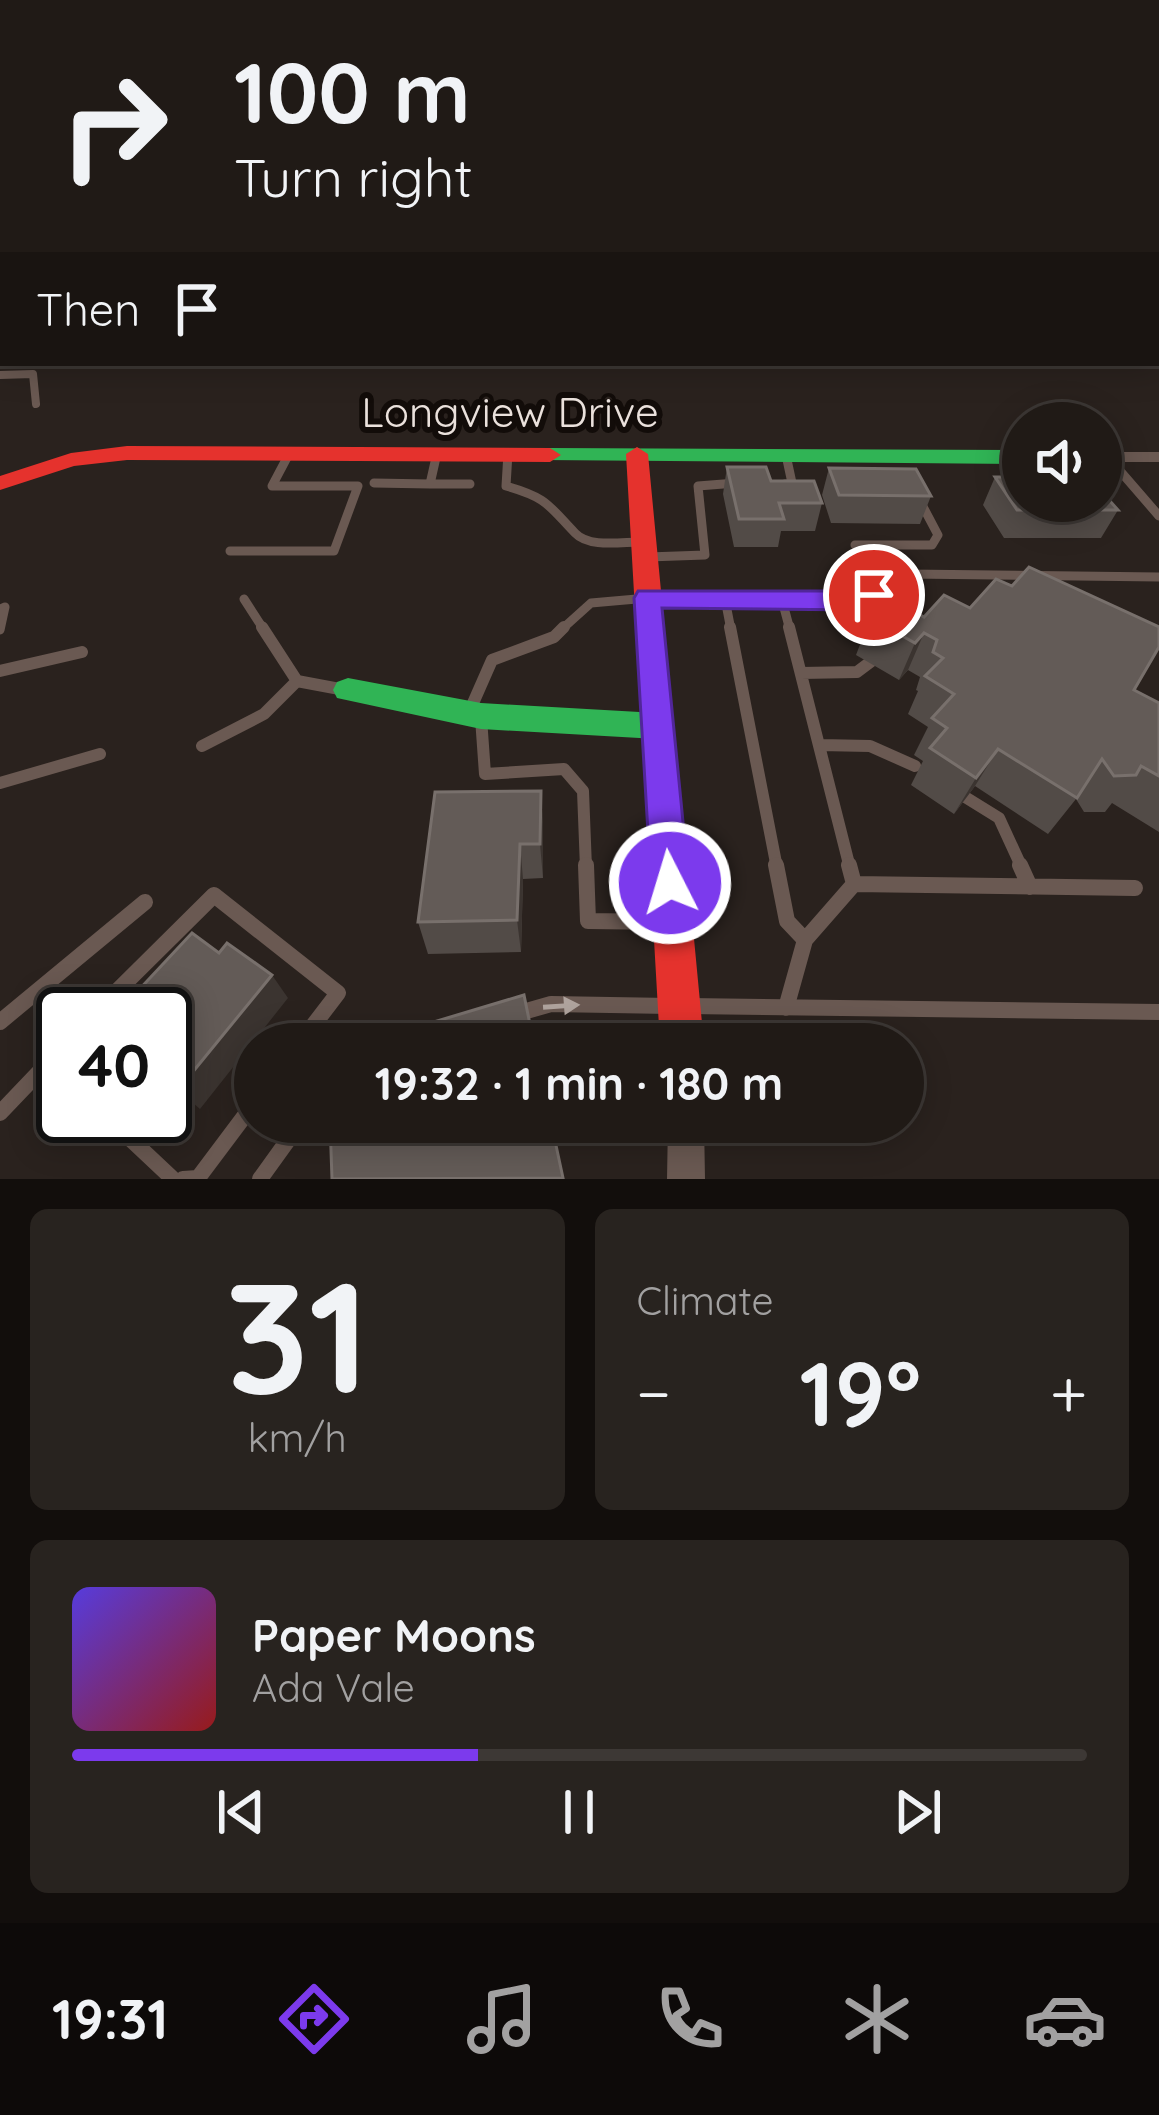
<!DOCTYPE html>
<html lang="en">
<head>
<meta charset="utf-8">
<style>
	:root { --surface:#201a16; --page:#28231f; --text:#f1f3f6; --muted:#a2a1a1; --line:#3d3835; --accent:#7c3aed }
	body { margin:0; font-family:Quicksand,sans-serif; background:var(--page); color:var(--text); height:100vh; display:flex; flex-direction:column; font-size:45px; white-space:nowrap }
	* { box-sizing:border-box; margin:0 }
	p { font-size:39px; color:var(--muted) }
	.icon { flex:none; width:66px; height:66px; fill:none; stroke:currentColor; stroke-width:2; stroke-linecap:round; stroke-linejoin:round }
	.map { position:relative; height:1179px; overflow:hidden }
	.drawer { display:flex; flex-direction:column; gap:30px; padding:30px; background:#120e0c; flex:1 }
	.drawer>* { flex:none }
	.banner { position:absolute; left:0px; top:0px; width:1161px; height:366px; box-shadow:0 6px 30px #0003,0 0 0 3px var(--line); background:#201a16; color:var(--text); overflow:hidden }
	.controls { position:absolute; left:1002px; top:402px; display:grid; gap:24px }
	.controls a { display:grid; place-items:center; width:120px; height:120px; border-radius:50%; background:var(--surface); box-shadow:0 6px 30px #0003,0 0 0 3px var(--line); font-size:60px }
	.speed { position:absolute; left:36px; top:987px; display:flex; gap:24px; font-size:60px; font-weight:700; text-align:center }
	.speed>* { display:grid; place-content:center; width:156px; height:156px; border-radius:50%; background:var(--surface); box-shadow:0 6px 30px #0003,0 0 0 3px var(--line); line-height:1 }
	.speed .limit { border:6px solid #111; border-radius:18px; background:#fff; color:#111 }
	.pin { position:absolute; display:grid; place-items:center; width:102px; height:102px; color:#fff; margin:-51px; border:6px solid #fff; border-radius:50%; box-shadow:0 3px 12px #0007 }
	.me { position:absolute; width:132px; margin:-66px; rotate:355deg; stroke-linejoin:round; filter:drop-shadow(0 0 9px #0008) }
	.turn { display:flex; align-items:center; gap:42px; height:252px; padding:0 36px; font-size:54px }
	.turn .icon { width:156px; height:156px; stroke-width:2.5 }
	.turn b { display:block; font-size:84px; line-height:102px }
	.then { display:flex; align-items:center; height:114px; padding:0 36px; background:#0003; gap:24px; font-size:45px }
	.big { font-size:90px; font-weight:700; line-height:1.1 }
	.drawer .card { flex:1; display:flex; flex-direction:column; justify-content:center; gap:18px; min-width:0; padding:0 42px; border-radius:18px; background:var(--page) }
	.drawer .dial { align-items:center; gap:0 }
	.dial b { font-size:156px; line-height:1 }
	.song { display:flex; align-items:center; gap:36px }
	.cover { width:144px; height:144px; border-radius:18px; background:linear-gradient(135deg,hsl(250 70% 55%),hsl(0 70% 35%)) }
	.played { height:12px; border-radius:6px; background:linear-gradient(90deg,var(--accent) 40%,var(--line) 40%) }
	.keys { display:flex; justify-content:space-around; direction:ltr }
	.heat { display:flex; justify-content:space-between; align-items:center; font-size:66px; direction:ltr }
	.drawer .tiles { flex:1; display:grid; gap:30px; grid-template-columns:1fr 1fr }
	.card:last-child { grid-column:span 2 }
	.trip { position:absolute; left:234px; top:1023px; width:690px; height:120px; border-radius:60px; background:var(--surface); box-shadow:0 6px 30px #0003,0 0 0 3px var(--line); font-weight:700; line-height:120px; text-align:center }
	.tabs { display:flex; height:192px; justify-content:space-around; align-items:center; background:#0d0a09; color:var(--muted) }
	.tabs .icon { width:84px; height:84px }
	.tabs .selected { color:var(--accent) }
	.tabs b { font-size:54px; color:var(--text) }
	.map>svg:first-child { display:block }
	.lines { fill:none; stroke-linecap:round; stroke-linejoin:round }
	.lane-far3 { stroke:#6a5952; stroke-width:8 }
	.lane-far2 { stroke:#6a5952; stroke-width:9 }
	.lane-far1 { stroke:#6a5952; stroke-width:12 }
	.lane { stroke:#6a5952; stroke-width:16 }
	.street { fill:#6a5952; fill-rule:evenodd }
	.fast { fill:#30b455; fill-rule:evenodd }
	.slow { fill:#ff9f0a; fill-rule:evenodd }
	.jam { fill:#e5322d; fill-rule:evenodd }
	.wall { fill:#524b47 }
	.shaded-wall { fill:#3b3430 }
	.building { fill:#635b57; stroke:#78706c; stroke-width:3 }
	.oneway { fill:#b0a49e }
	.route { fill:#7c3aed; stroke:#51269a; stroke-width:3 }
	.labels { text-anchor:middle; dominant-baseline:central; stroke-width:12; stroke-linejoin:round; paint-order:stroke }
	.street-label { font-size:42px; fill:#eae1dc; stroke:#120c09 }
</style>
</head>
<body>
<div class="map">
<svg width="1159" height="1179" viewBox="0 0 1159 1179">
	<rect width="100%" height="100%" fill="#2a221e"/>
	<g class="lines">
		<path class="lane-far3" d="M0 364 172 363
			M0 375 33 374 36 404"/>
		<path class="lane-far2" d="M508 453 506 486C548 498 548 505 575 533 589 548 621 542 640 542
			M1108 457 1159 516
			M374 483 430 484 437 453
			M430 484H470
			M785 484 792 483 786 455
			M855 545H932L938 535 920 501
			M230 551H334L358 486H272L290 452
			M648 557 705 555 698 486 736 483
			M244 599 264 630
			M725 599 731 630
			M782 600 790 630
			M0 609 5 607 0 630
			M561 630 591 603 648 598 859 600 908 574 1159 577"/>
		<path class="lane-far1" d="M262 627 297 681 345 690
			M730 627 777 868
			M789 627 850 868
			M0 671 82 652
			M801 673 857 672 881 654
			M470 710 492 660 554 637 564 627
			M481 718 485 774 564 769 583 791 586 868
			M820 745 870 746 915 766
			M202 746 264 714 297 681
			M0 783 100 754
			M957 792 999 818 1022 868"/>
		<path class="lane" d="M586 865 588 921 664 922
			M776 865 787 921 805 940
			M1020 865 1030 887
			M854 884 1135 888
			M688 1006 1159 1012
			M786 1008 805 940 854 884 849 865
			M94 1014 214 895 338 993 299 1044
			M516 1014 551 1004 670 1006
			M0 1022 145 902
			M48 1062 63 1076
			M0 1113 63 1047
			M106 1116 173 1179
			M183 1179 198 1178 255 1102
			M260 1179 301 1122"/>
		<path class="street" d="M1101 452H1159V462H1101Z
			M668 1122H704L705 1179H667Z"/>
		<path class="fast" d="M550 448 1023 450V464L542 460V450Z
			M348 678 481 703 657 713 668 717 673 726 668 735 657 739 481 729 337 698 333 690 337 682Z"/>
		<path class="slow" d="M1158 210H1159V219H1158Z"/>
		<path class="jam" d="M3 312V323L0 324V313Z
			M127 446 550 448 561 455 550 462 127 460 74 466 0 490V476L71 453Z
			M637 447 648 454 704 1044H660L626 454Z"/>
	</g>
	<path class="wall" d="M727 467 771 481 822 503 815 531H781L778 547H734L723 494Z
		M829 468 931 496 920 524 831 523 822 495Z
		M1007 473 1118 510 1101 538H1004L983 505 995 477H1005Z
		M924 617 1134 690 1159 703V832L1112 803 1105 812H1084L1076 799 1048 834 975 786 954 814 911 785 923 761 914 755 928 727 908 714 918 691 916 690 920 677 908 670 899 680 856 655 870 618Z
		M541 791 543 827V878L523 879 521 952 428 954 418 922Z"/>
	<path class="shaded-wall" d="M3 244V268L0 269V245Z
		M924 633 908 670 899 680 915 643Z
		M998 749 975 786 954 814 976 778Z
		M541 791 543 827V878L540 844Z
		M520 844 523 879 521 952 517 920Z
		M272 975 288 998 200 1109 178 1090Z"/>
	<path class="building" d="M0 225 3 226V244L0 245Z
		M727 467H766L771 481H814L822 503H779L784 519H739Z
		M829 468 916 469 931 496 839 495Z
		M1007 473H1023V501H1101V491L1118 510H1017L995 477H1010Z
		M1029 567 1159 627V647L1134 690 1159 703V776L1141 766 1136 775 1114 776 1102 759 1077 798 998 749 976 778 930 748 947 728 932 718 954 694 925 676 943 658 933 652 937 640 924 633 915 643 870 618 889 598 924 617 944 595 970 608 996 579 1012 586Z
		M541 791 540 844H520L517 920 418 922 435 792Z
		M192 933 219 953 227 943 272 975 178 1090 165 1079V1014H125L120 1010Z
		M524 995 534 1044H360Z
		M330 1122H551L563 1178 332 1179Z"/>
	<defs><path id="oneway-solid" d="M-6-.8H1V-3.2L6.5 0L1 3.2V.8H-6Z" transform="scale(3)"/></defs>
	<use class="oneway" href="#oneway-solid" transform="translate(561 1006) rotate(-4)"/>
	<linearGradient id="sky" x2="0" y2="1"><stop stop-color="#171310"/><stop offset="0.55" stop-color="#44444c"/><stop offset="1" stop-color="#44444c" stop-opacity="0"/></linearGradient>
	<rect width="1159" height="368" fill="url(#sky)"/>
	<path class="route" d="M874 586 887 595 883 602 859 610 662 608 689 883 683 896 670 901 656 896 651 883 634 598 638 591H858Z"/>
	<g class="labels">
		<g class="street-label">
			<text x="510" y="411">Longview Drive</text>
		</g>
	</g>
</svg>
<div class="controls">
<a><svg class="icon" aria-label="sound" viewBox="0 0 24 24"><path d="M4 9h4l5-4v14l-5-4H4zM17 9q2 3 0 6"/></svg></a>
</div>
<div class="speed"><div class="limit">40</div></div>
<div class="pin" style="left:874px;top:595px;background:#d93025"><svg class="icon" aria-label="arrive" viewBox="0 0 24 24"><path d="M6 21V4h12l-3 4 3 4H6"/></svg></div>
<svg class="me" style="left:670px;top:883px" viewBox="-20 -20 40 40"><circle r="17" fill="#7c3aed" stroke="#fff" stroke-width="3"/><path d="M0-11L8 9 0 5-8 9z" fill="#fff"/></svg>
<div class="trip">19:32 · 1 min · 180 m</div>
<div class="banner">
<div class="turn"><svg class="icon" aria-label="right" viewBox="0 0 24 24"><path d="M7 20v-9h11M14 6l5 5-5 5"/></svg><div><b>100 m</b>Turn right</div></div>
<div class="then">Then<svg class="icon" aria-label="arrive" viewBox="0 0 24 24"><path d="M6 21V4h12l-3 4 3 4H6"/></svg></div>
</div>
</div>
<section class="drawer">
<div class="tiles">
<div class="card dial"><b>31</b><p>km/h</p></div>
<div class="card"><p>Climate</p>
<div class="heat"><a>−</a><b class="big">19°</b><a>+</a></div>
</div>
<div class="card">
<div class="song"><i class="cover"></i><div><b>Paper Moons</b><p>Ada Vale</p></div></div>
<div class="played"></div>
<div class="keys"><svg class="icon" aria-label="previous" viewBox="0 0 24 24"><path d="M18 5L8 12l10 7zM5 5v14"/></svg><svg class="icon" aria-label="pause" viewBox="0 0 24 24"><path d="M8 5v14M16 5v14"/></svg><svg class="icon" aria-label="next" viewBox="0 0 24 24"><path d="M6 5l10 7-10 7zM19 5v14"/></svg></div>
</div>
</div>
</section>
<nav class="tabs">
<b>19:31</b>
<svg class="icon selected" aria-label="directions" viewBox="0 0 24 24"><path d="M12 3l9 9-9 9-9-9zM9 14v-3h6M13 9l2 2-2 2"/></svg>
<svg class="icon" aria-label="music" viewBox="0 0 24 24"><path d="M9 18V5l10-2v13"/><circle cx="6" cy="18" r="3"/><circle cx="16" cy="16" r="3"/></svg>
<svg class="icon" aria-label="phone" viewBox="0 0 24 24"><path d="M5 4h4l2 5-3 2q2 4 5 5l2-3 5 2v4C11 20 4 13 5 4z"/></svg>
<svg class="icon" aria-label="climate" viewBox="0 0 24 24"><path d="M12 3v18M4 7l16 10M4 17L20 7"/></svg>
<svg class="icon" aria-label="car" viewBox="0 0 24 24"><path d="M5 17H2v-5l4-1 3-4h7l3 4 3 1v5h-3M9 17h6M6 11h13"/><circle cx="7" cy="17" r="2"/><circle cx="17" cy="17" r="2"/></svg>
</nav>
</body>
</html>
